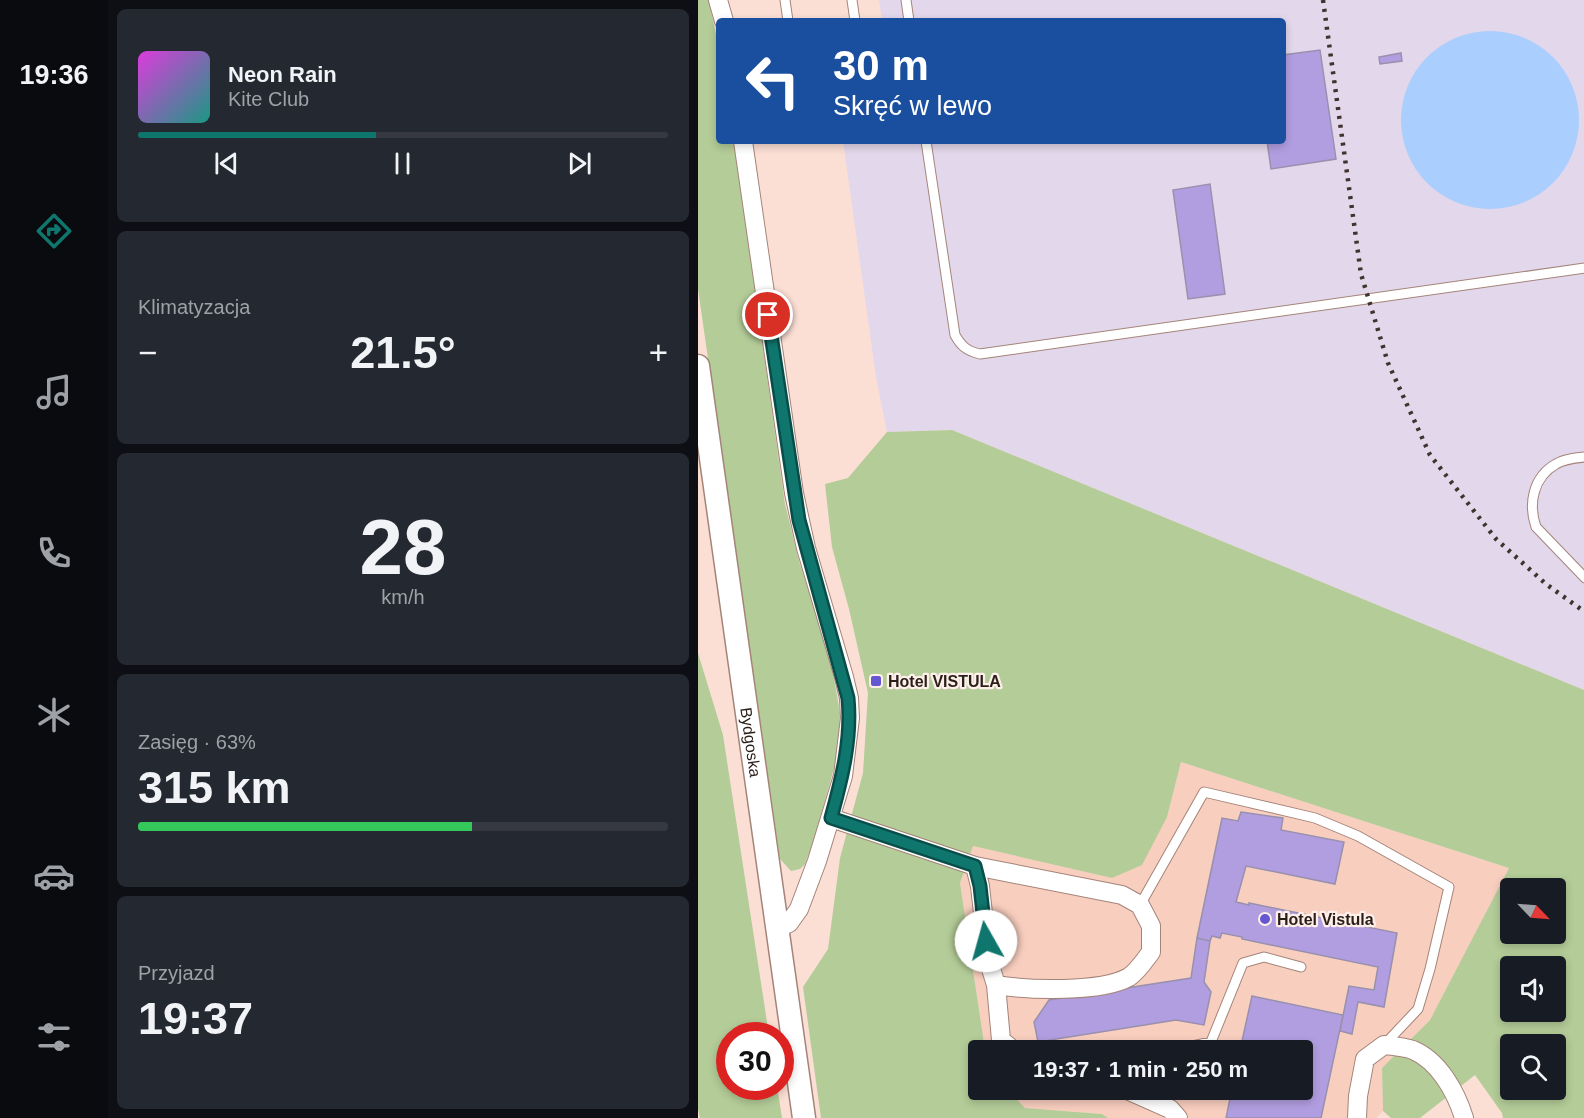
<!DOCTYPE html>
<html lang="pl">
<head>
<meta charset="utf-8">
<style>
	:root { --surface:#171b24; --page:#242831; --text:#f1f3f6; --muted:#9ea1a6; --line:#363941; --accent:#0f766e }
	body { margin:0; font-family:Arial,sans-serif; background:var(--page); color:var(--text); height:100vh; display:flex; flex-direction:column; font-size:22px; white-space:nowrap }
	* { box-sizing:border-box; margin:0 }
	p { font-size:20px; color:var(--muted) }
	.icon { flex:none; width:33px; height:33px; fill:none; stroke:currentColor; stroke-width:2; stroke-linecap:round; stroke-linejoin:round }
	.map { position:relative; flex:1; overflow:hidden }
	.sheet { display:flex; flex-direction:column; gap:9px; padding:9px; background:#0d0f14; width:590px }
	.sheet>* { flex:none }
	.banner { position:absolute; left:18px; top:18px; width:570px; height:126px; border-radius:6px; box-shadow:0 3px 9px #0003; background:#1a4fa0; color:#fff; overflow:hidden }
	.needle { width:39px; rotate:115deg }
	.fabs { position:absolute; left:802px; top:878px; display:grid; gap:12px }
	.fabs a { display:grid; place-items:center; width:66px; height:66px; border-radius:6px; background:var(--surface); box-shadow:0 3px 9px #0003; font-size:30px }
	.speed { position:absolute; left:18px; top:1022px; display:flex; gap:12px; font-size:30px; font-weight:700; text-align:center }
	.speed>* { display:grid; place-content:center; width:78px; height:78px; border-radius:50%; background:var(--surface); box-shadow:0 3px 9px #0003; line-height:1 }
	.speed .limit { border:9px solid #d22; background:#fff; color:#111 }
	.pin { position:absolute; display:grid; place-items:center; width:51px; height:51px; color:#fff; margin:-26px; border:3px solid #fff; border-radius:50%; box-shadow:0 2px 6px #0007 }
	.me { position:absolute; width:66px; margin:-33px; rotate:353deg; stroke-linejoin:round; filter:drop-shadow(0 0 4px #0008) }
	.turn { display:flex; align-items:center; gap:21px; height:126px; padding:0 18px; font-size:27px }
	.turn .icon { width:78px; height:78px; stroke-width:2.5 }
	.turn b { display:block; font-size:42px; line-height:51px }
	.big { font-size:45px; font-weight:700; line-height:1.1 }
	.sheet .tile { flex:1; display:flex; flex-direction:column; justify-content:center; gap:9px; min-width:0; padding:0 21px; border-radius:9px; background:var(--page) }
	.sheet .dial { align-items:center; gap:0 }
	.dial b { font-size:78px; line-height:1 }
	.song { display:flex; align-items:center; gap:18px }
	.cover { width:72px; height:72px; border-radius:9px; background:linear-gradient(135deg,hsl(300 70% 55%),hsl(170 70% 35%)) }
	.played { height:6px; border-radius:3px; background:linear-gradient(90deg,var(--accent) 45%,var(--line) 45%) }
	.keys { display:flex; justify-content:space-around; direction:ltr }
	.heat { display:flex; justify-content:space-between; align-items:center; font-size:33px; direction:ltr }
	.charge { height:9px; border-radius:4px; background:linear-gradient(90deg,#34c759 63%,var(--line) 0) }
	.trip { position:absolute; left:270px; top:1040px; width:345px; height:60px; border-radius:6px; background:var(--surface); box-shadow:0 3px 9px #0003; font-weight:700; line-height:60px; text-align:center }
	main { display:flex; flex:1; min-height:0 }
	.tab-bar { display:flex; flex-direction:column; width:108px; justify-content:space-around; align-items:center; background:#090b0e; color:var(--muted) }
	.tab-bar .icon { width:42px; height:42px }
	.tab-bar .selected { color:var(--accent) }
	.tab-bar b { font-size:27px; color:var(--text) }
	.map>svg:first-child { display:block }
	.built { fill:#f8cebf }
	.industrial { fill:#e3d7eb }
	.green { fill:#b4cc98; fill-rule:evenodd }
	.water { fill:#aacefe }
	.building { fill:#b19ee1; stroke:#9890ad; stroke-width:1.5 }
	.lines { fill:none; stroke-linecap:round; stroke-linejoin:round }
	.service-casing { stroke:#a48479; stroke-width:11 }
	.minor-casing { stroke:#a48479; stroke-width:20 }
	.tertiary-casing { stroke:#a48479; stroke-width:25 }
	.service { stroke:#fff; stroke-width:9 }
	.minor { stroke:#fff; stroke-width:18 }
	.tertiary { stroke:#fff; stroke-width:22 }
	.rail { stroke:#40332d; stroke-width:4.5; stroke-dasharray:3 6; stroke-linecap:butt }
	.route-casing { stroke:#0a4d48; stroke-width:15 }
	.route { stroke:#0f766e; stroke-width:10 }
	.poi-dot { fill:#6457d0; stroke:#feefea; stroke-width:2 }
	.labels { text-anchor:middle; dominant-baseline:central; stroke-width:4.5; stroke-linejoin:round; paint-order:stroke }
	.poi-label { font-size:16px; font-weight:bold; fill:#2a1e19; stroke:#feefea; text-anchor:start }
	.street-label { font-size:16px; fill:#2a1e19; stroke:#feefea }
</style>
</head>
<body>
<main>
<nav class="tab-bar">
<b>19:36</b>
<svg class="icon selected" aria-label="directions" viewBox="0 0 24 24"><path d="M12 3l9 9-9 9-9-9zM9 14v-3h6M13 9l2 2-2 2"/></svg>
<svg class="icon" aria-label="music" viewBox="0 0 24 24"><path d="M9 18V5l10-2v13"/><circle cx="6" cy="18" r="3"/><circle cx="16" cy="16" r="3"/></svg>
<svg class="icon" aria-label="phone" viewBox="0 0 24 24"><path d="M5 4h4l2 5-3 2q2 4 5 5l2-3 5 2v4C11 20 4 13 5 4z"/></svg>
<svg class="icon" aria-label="climate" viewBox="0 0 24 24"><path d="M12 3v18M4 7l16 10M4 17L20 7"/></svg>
<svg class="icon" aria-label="car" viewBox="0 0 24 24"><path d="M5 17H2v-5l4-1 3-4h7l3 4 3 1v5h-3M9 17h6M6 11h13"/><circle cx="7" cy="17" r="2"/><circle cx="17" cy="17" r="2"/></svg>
<svg class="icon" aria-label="filters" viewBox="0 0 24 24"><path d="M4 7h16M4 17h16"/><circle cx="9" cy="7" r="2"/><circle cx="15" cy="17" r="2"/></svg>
</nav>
<section class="sheet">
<div class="tile">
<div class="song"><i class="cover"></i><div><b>Neon Rain</b><p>Kite Club</p></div></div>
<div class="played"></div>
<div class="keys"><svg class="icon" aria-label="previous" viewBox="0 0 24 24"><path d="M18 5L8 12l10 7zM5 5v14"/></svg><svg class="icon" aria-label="pause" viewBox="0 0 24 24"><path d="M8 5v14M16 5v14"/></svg><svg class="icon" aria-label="next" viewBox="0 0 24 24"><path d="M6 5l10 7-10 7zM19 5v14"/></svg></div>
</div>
<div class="tile"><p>Klimatyzacja</p>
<div class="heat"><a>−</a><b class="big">21.5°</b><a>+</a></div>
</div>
<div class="tile dial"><b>28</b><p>km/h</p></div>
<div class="tile"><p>Zasięg · 63%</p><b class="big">315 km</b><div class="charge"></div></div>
<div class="tile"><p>Przyjazd</p><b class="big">19:37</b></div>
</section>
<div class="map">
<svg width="887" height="1118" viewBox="0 0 887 1118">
	<rect width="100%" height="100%" fill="#fbdfd5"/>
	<path class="built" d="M483 762 811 868 732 1020 684 1068 685 1111 678 1118H410L404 1114 327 1108 309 1089H604V1050H287L262 883 275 846 414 878 469 817Z"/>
	<path class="industrial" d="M181 0H886V690L254 430 189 432 178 377 145 141H585V21H184Z"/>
	<path class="green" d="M0 0H11L21 49V141H36L87 504 101 561 132 655 142 713 141 740 136 768 116 840 107 864 102 869 93 871 82 859 0 289Z
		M254 430 886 690V1118H805L804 1113 777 1075 722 1118H693L685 1111 684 1068 732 1020 811 868 483 762 469 817 444 865 414 878 275 846 262 883 287 1050H280V1089H309L327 1108 404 1114 410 1118H123L105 987 130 949 142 858 165 773 170 693 151 609 134 547 127 484 150 478 189 432ZM813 888H858V933H813ZM813 966H858V1011H813ZM813 1044H858V1089H813Z
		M0 653 25 735 71 1035H32V1086H79L84 1118H2L0 1109Z"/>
	<path class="water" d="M703 120a89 89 0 1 1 178 0a89 89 0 1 1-178 0Z"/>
	<path class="building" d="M622 50 638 159 573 169 569 141H585V55Z
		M703 53 704 61 682 64 681 57Z
		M512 184 527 294 490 299 475 190Z
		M543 812 585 818 583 830 646 842 637 884 548 866 538 902 551 905V903L699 933 686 1007 660 1002 654 1034 642 1031 651 986 676 990 680 967 544 939V937L524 933 522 938 514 936 512 941 499 938 524 818 540 821Z
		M499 938 512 941 506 982 513 992 506 1025 478 1020 340 1042 336 1022 351 1000 493 978Z
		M554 996 645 1015 623 1118H528L534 1089H604V1050H542Z"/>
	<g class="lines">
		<g class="service-casing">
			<path id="service" d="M87 0 90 21
				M154 0 157 21
				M208 0 211 21
				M228 141 257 335C263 346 269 351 282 354L887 268
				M887 457C877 458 866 459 858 464 835 477 830 504 838 527L887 578
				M442 905 506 792 617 818 660 836 751 887 732 969 720 1009 686 1045
				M476 1050 513 1042 545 963 566 957 603 967"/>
		</g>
		<g class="minor-casing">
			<path id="minor" d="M20 0 26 21
				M45 141 96 493 108 548 146 677 151 698 152 718 145 776 119 861 101 909 91 923 80 928
				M133 818 277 866 424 895 442 905 453 926V952C447 960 439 972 431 977 403 993 330 990 298 985
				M277 866 282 886 290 959 298 985 303 1040 315 1050
				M427 1089 472 1109 480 1118
				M659 1118 660 1096 667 1059 686 1045C695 1046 707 1047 715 1050 741 1061 758 1092 766 1118"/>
		</g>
		<g class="tertiary-casing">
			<g id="tertiary">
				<path id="s1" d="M0 366 106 1118"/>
			</g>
		</g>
		<use href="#service" class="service"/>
		<use href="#minor" class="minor"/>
		<use href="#tertiary" class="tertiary"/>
		<path class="rail" d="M625 0 663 274 690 363 732 455 798 539 848 584 887 612"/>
	</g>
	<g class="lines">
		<g class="route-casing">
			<path id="route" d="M70 315 101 520 150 698C154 739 144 778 133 818L277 866 282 886 288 941"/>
		</g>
		<use href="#route" class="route"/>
	</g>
	<g class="poi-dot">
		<rect x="172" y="675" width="12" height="12" rx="3"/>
		<circle cx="567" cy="919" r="6"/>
	</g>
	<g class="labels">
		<g class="poi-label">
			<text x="190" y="681">Hotel VISTULA</text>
			<text x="579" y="919">Hotel Vistula</text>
		</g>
		<g class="street-label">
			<text stroke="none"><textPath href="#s1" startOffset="380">Bydgoska</textPath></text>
		</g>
	</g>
</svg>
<div class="fabs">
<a><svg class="needle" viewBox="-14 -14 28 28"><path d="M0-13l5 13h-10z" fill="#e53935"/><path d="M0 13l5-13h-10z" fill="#9ea1a6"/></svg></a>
<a><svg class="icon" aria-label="sound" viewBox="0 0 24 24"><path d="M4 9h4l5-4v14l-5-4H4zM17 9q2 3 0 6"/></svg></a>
<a><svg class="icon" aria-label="search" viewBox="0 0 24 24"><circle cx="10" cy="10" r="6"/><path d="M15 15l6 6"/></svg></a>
</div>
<div class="speed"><div class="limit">30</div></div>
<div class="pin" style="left:70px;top:315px;background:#d93025"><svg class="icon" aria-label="arrive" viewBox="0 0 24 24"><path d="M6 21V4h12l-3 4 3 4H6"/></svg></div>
<svg class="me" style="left:288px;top:941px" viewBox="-20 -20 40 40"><circle r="19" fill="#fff"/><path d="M0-13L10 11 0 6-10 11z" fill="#0f766e"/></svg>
<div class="trip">19:37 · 1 min · 250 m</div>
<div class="banner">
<div class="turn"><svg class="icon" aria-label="left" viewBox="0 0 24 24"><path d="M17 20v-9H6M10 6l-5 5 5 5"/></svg><div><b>30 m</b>Skręć w lewo</div></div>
</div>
</div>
</main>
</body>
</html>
